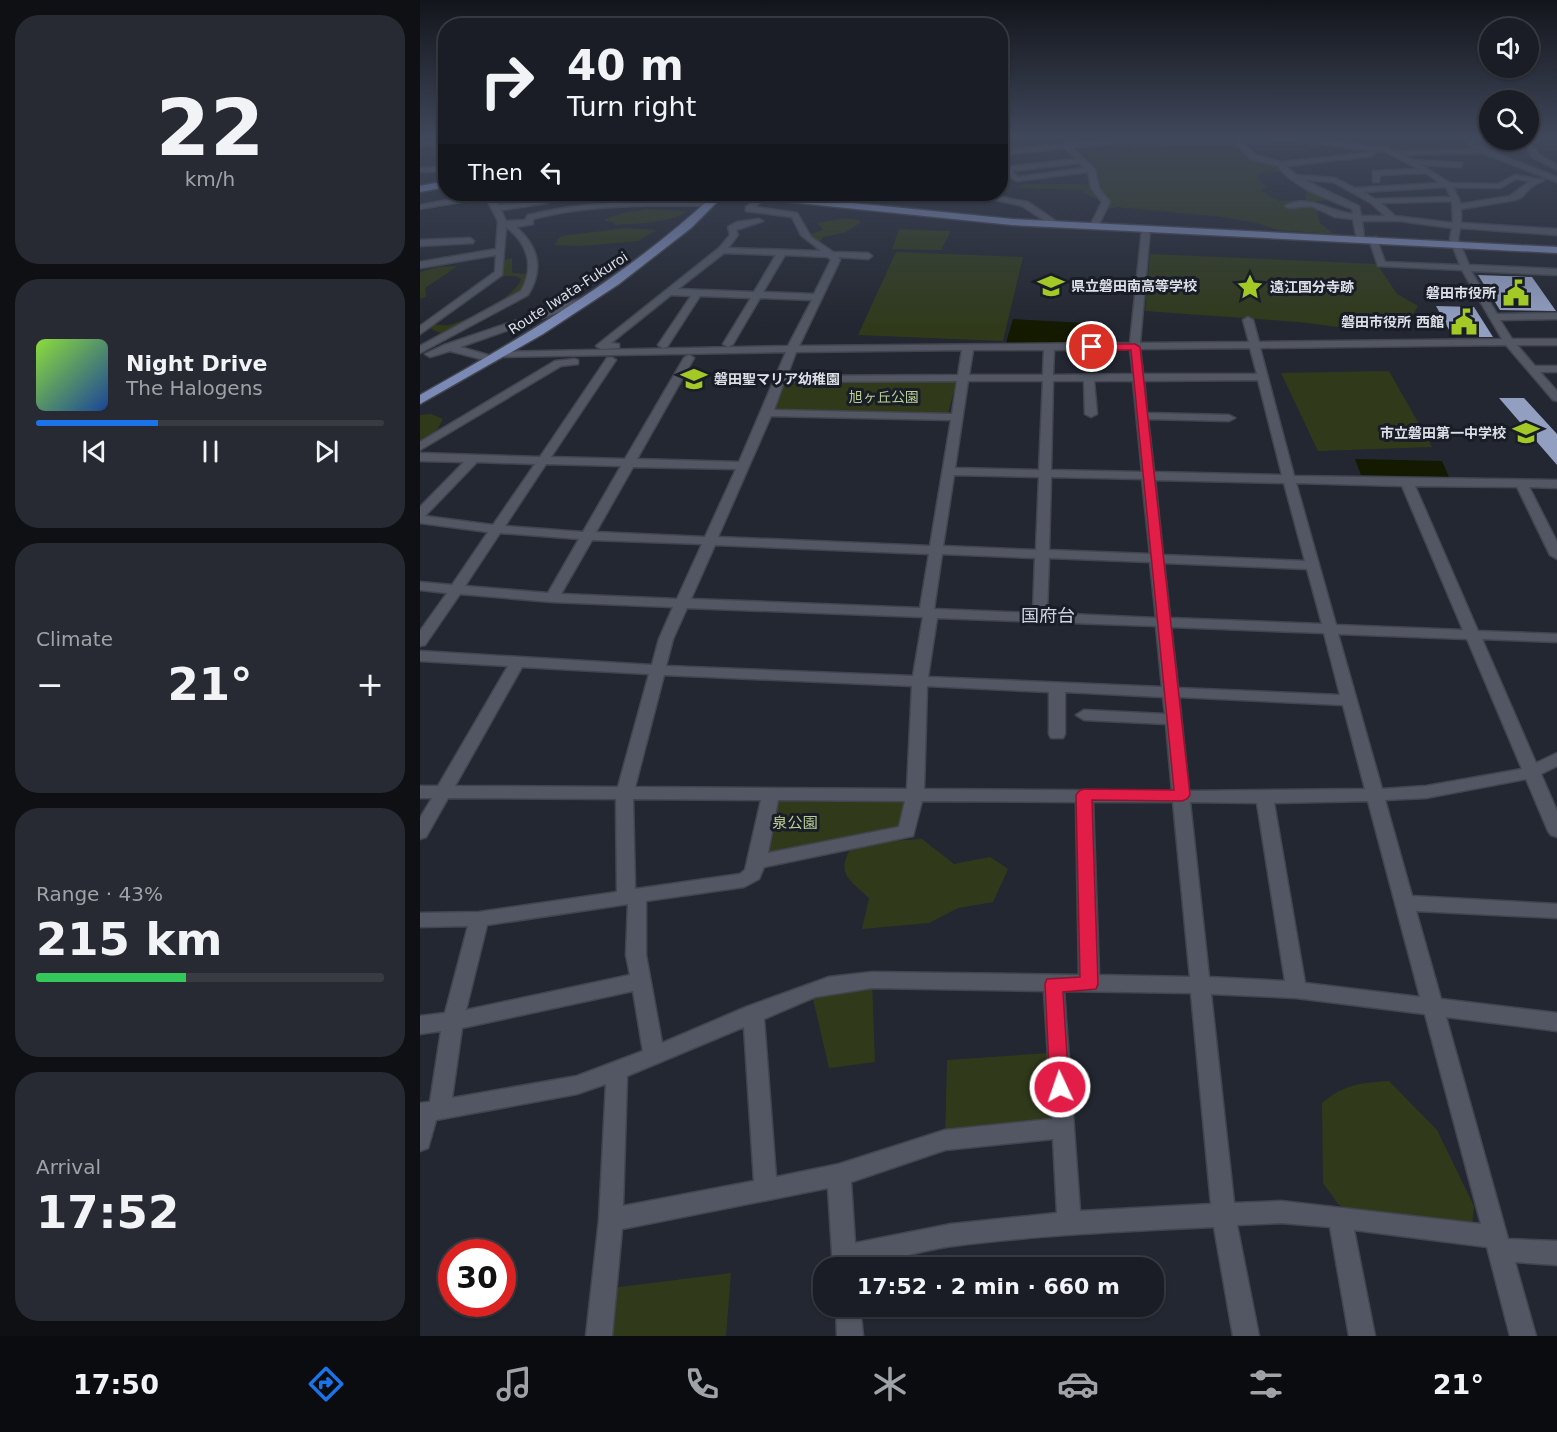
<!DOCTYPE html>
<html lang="en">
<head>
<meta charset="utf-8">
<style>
	:root { --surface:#1a1d25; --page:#272a32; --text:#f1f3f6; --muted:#9fa2a7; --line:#383b42; --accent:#1a73e8 }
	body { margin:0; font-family:"DejaVu Sans","Noto Sans JP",sans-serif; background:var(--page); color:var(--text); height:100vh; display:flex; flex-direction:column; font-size:22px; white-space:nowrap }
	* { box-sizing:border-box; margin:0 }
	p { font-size:20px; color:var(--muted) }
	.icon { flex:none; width:33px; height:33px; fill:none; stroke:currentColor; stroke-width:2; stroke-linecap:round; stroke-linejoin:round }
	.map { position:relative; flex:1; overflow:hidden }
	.sheet { display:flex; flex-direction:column; gap:15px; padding:15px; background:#0e1014; width:420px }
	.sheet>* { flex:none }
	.banner { position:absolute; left:18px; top:18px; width:570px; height:183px; border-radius:24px; box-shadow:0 2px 4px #0004,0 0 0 2px var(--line); background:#1a1d25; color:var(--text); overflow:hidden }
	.controls { position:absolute; left:1059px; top:18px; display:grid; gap:12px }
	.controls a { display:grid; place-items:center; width:60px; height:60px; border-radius:50%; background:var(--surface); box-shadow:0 2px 4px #0004,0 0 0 2px var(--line); font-size:30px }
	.speed { position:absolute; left:18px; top:1239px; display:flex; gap:12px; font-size:30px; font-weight:700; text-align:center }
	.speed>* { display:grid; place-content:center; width:78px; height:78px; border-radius:50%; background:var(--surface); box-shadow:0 2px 4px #0004,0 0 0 2px var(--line); line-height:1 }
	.speed .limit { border:9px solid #d22; background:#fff; color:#111 }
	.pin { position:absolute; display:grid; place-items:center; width:51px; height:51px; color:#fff; margin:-26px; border:3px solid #fff; border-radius:50%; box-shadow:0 2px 6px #0007 }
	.me { position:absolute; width:66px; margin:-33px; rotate:357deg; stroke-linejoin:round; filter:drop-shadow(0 0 4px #0008) }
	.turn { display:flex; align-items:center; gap:21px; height:126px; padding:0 30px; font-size:27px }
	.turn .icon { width:78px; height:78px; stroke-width:2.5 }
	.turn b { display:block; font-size:42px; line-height:51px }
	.then { display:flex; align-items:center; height:57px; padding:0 30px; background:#0003; gap:12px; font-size:22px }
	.big { font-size:45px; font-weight:600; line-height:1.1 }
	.sheet .card { flex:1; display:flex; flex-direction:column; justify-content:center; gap:9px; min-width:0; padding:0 21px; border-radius:24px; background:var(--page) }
	.sheet .dial { align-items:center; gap:0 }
	.dial b { font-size:78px; line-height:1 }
	.song { display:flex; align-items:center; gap:18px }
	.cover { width:72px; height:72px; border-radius:9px; background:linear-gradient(135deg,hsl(90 70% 55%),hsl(220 70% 35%)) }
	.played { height:6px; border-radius:3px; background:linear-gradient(90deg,var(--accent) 35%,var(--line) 35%) }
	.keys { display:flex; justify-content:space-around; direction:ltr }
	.heat { display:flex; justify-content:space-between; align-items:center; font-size:33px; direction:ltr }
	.charge { height:9px; border-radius:4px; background:linear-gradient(90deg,#34c759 43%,var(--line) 0) }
	.trip { position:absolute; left:393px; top:1257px; width:351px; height:60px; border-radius:24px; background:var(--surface); box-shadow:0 2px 4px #0004,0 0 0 2px var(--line); font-weight:600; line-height:60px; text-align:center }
	.tabs { display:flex; height:96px; justify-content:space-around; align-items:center; background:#0a0c0f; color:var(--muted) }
	.tabs .icon { width:42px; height:42px }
	.tabs .on { color:var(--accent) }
	.tabs b { font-size:27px; color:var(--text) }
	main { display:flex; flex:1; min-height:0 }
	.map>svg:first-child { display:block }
	.green { fill:#303a1b }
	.water { fill:#131a00 }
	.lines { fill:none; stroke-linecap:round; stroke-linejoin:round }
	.stream { stroke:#131a00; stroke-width:2 }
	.building { fill:#939fc1 }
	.minor-casing { stroke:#42454f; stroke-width:3 }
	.major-casing { stroke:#42454f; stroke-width:3 }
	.minor { fill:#525763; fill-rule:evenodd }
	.major { fill:#7b89b5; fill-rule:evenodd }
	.route { fill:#e11d48; stroke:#92132f; stroke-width:1.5 }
	.labels { text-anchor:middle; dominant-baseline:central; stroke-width:6; stroke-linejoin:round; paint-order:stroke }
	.far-poi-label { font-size:14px; font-weight:bold; fill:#dddfe7; stroke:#191d27; text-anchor:start }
	.far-street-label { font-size:14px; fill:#dddfe7; stroke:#191d27 }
	.far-park-label { font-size:14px; fill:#bbce93; stroke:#191d27 }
	.park-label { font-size:15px; fill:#bbce93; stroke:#191d27 }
	.quarter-label { font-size:18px; fill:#ced3e1; stroke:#191d27 }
</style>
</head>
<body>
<main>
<section class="sheet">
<div class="card dial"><b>22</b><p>km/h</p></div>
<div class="card">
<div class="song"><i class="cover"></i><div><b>Night Drive</b><p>The Halogens</p></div></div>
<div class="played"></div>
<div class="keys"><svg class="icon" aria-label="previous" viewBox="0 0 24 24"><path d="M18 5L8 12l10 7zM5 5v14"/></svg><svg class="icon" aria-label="pause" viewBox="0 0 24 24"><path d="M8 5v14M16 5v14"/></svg><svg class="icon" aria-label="next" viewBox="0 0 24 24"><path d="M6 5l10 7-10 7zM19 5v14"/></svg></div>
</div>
<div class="card"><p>Climate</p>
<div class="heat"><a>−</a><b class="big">21°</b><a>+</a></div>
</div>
<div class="card"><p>Range · 43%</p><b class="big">215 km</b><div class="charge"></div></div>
<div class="card"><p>Arrival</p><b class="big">17:52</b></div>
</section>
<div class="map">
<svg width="1137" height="1336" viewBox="0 0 1137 1336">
	<rect width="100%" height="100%" fill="#232731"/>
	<path class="green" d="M817 142 831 157 861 164 869 171 837 173 840 181 847 187 840 191 859 201 886 200 885 191 898 187 907 190 911 199 896 202 901 208 897 213 900 223 914 234 858 230 836 223 803 217 697 207 682 210 684 200H678L659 190 596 188 602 184H673L672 170 677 168 664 151 720 145Z
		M228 209 266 211C256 223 211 224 195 225V223L183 220 203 213Z
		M425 218 440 220V223L424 233 403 237 399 243 388 235 403 230 397 223Z
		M206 228 237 230 218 241 161 246 134 245 141 236Z
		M479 229 531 231 521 250 472 249Z
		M476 252 603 257 583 341 438 335Z
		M730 254 957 264 977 294 998 306 989 323 933 329 879 322 725 311Z
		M92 258V273L109 274 106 292 23 334 9 328 10 324C16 324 23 326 29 325 47 321 96 297 101 279L95 276H76L85 260Z
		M38 266 5 288 6 297 0 299V272L18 267Z
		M969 371 1012 447 898 451 861 373Z
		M369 380 534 381 536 382 528 414 525 415 351 409 364 382Z
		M11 414 23 419 14 435 0 444V415Z
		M351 794H485L487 832 439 843 502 839 534 864 570 857 588 869 573 902 538 908 509 923 442 929 449 898C426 877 416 873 433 844L337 862Z
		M452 980 455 1062 409 1068 391 990Z
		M629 1053 642 1128 525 1140 527 1060Z
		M969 1081 1017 1130 1054 1206 1051 1234 940 1219 918 1204 903 1183 902 1103C925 1084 940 1083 969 1081Z
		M311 1273 306 1336H179L184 1289Z"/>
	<path class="water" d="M593 319 683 324 679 344 586 343Z
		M935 459 1022 461 1029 477 941 475Z"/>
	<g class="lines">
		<path class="stream" d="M0 210 96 194"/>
	</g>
	<path class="building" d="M1058 275 1112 277 1136 311 1080 310Z
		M1016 306 1054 307 1073 337H1033Z
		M1079 398H1104L1137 434V465Z"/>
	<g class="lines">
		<g class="minor-casing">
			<path id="minor" d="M815 138H883L968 148 975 151 1055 149 1041 138H1048L1066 149 1137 177V182L1062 153 983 155 993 160 1043 163 1040 167 1001 165 1030 183 1078 184 1095 175 1124 180 1111 187 1102 197 1095 200 1041 209V223L1137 229V235L1040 228 1038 239 1049 265 1137 269V275L1051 271 1077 314 1137 313V319L1080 320 1092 339H1137V345H1097L1115 366H1137V372H1120L1137 391V401L1133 400 1086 345 840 348 874 476 1137 480V488L1109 487 1137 542V559L1130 555 1097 487 995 486 1058 631 1137 634V642L1062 639 1116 763 1137 753V766L1121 774 1137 811V837L1131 835 1128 831 1106 779 1006 798 965 800 992 896 1137 904V918L996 911 1021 999 1137 1013V1031L1026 1017 1088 1239 1137 1241V1265L1095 1262 1116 1336H1090L1067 1247 934 1230 955 1336H929L910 1227 861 1223 817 1225 839 1336H813L794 1227C707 1231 620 1235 533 1246 492 1251 453 1268 413 1268L408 1188 202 1229 192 1336H166L179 1220 186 1084 157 1094 16 1120 8 1148 0 1151V1103L10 1102 21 1031 0 1034V1016L25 1013 48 926 0 927V913L59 912 197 892 196 799 28 798 6 837 0 839V818L12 798H0V786H18L88 666 0 661V651L232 665 239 639 253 607 132 602 40 594 5 645 0 646V631L27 593 0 590V582L32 585 68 532 0 523V507L44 462 0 461V453L120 457 187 358 191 357 196 360 131 457 205 459 264 358 269 355 274 358 217 459 319 462 366 352 76 357V361L72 362 30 351 10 357 5 354 24 345 168 296 173 299 171 301 40 347 75 357V353L79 352 368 346 392 300 340 298 313 344 308 347 303 344 331 298 280 296 247 347 243 348 238 345 271 296 251 295 191 343 199 344V348L181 349 176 346 299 248 310 235 308 227 317 222 339 219 343 221 316 230 318 235 308 248 401 251 381 235 372 217 326 211V207L343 194 347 196 335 207 377 213 391 237 413 252 448 253 452 256 448 259 418 257 420 260 379 346 710 343 722 229 726 226 730 229 720 343 829 342 823 320 828 317 833 320 839 342 1082 339 1042 270 958 266 949 239 956 237 965 262 1040 265 1030 239 1032 228 980 221H942L944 238 937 240 933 219 915 217 891 206 869 208 865 206C887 193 911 212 933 214L932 209C909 199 873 188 858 166L830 159 814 142 695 143 653 148 675 169 679 188 690 202 678 226 674 228 670 226 682 202 671 188 668 172 597 181 580 172V165L585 167 656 159 645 148 580 155V151L643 144 650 139 654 141 652 143 695 139ZM873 141 966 152 999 169 953 171V182H959L960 175 1006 173 1020 183 935 188 915 178 876 175 866 166 952 156 955 152 861 162 836 155 822 142ZM659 163 664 168 598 177 591 171ZM1096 179 1110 181 1090 196 1041 204 1033 187 1080 188ZM884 180 913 182 951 203 965 216H941L939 206ZM1026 187 1031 197 955 199 943 192ZM1032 201 1033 223 975 216 961 203ZM304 253 356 255 334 292 258 289ZM365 255 408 257 411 260 394 294 343 292ZM830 348 837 374H723L720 349ZM710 349 713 374 633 375 634 350ZM542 350 538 375 367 376 376 352ZM553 350H624L623 375H549ZM838 380 862 475 734 472 728 419 809 421 815 418 809 415 727 413 724 381ZM537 381 532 414 354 410 364 382ZM548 381H623L619 470 535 468ZM633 381H664L665 414 671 417 677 414 674 381H713L722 472 631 470ZM351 416 531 420 510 546 298 537ZM57 462 115 464 73 525 5 516ZM126 464 201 466 163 532 85 526ZM213 467 316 469 285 537 176 532ZM534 475 619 477 616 550 523 546ZM631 477 722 479 730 554 629 550ZM735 480 864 483 885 561 743 555ZM876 483 982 486 1043 630 916 625ZM80 533 159 539 128 593 45 586ZM172 540 282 544 257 599 141 594ZM295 545 509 554 500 608 271 599ZM522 554 615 558 613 613 514 609ZM629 558 730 562 736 618 627 613ZM744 563 887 569 902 624 750 618ZM267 608 503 617 493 676 246 666 253 639ZM517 618 736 626 742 687 508 677ZM751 627 904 633 920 695 758 688ZM918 634 1047 639 1102 769 1006 786 962 789ZM102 667 229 674 198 787 35 786ZM244 675 492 686 487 789 215 787ZM507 686 629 692V734L631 738H643L645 734V692L743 697 745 714 664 710 656 715 664 720 746 724 752 791 504 789ZM759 697 923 705 945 789 769 791ZM213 799 341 800 325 870 320 874 215 889ZM358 800 485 801 479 827 348 853ZM502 801 656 802 659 975 452 972 409 977 326 1007 242 1043 226 955V901L324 887 339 879 344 867 493 836ZM948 801 1000 997 885 983 854 803ZM673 802H753L770 977 679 975ZM770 802 837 803 865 981 789 977ZM208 904 206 955 210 975 46 1010 67 925ZM452 988 624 991 632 1119 525 1130 419 1164 356 1177 344 1019 395 997ZM213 991 223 1051 157 1076 32 1098 42 1028ZM644 991 771 993 791 1204 660 1211ZM791 994 876 998 1005 1014 1061 1224 861 1201 814 1203ZM324 1027 334 1181 203 1206 207 1076ZM633 1139 637 1213 531 1224 435 1243 431 1182 525 1150Z
				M1109 139 1118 154 1137 165V170L1112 157 1104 140Z
				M26 140V144L0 146V142Z
				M26 167V171L0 172V168Z
				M60 194C70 193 75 196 79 205L123 201 127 203 81 210 86 221 105 220 108 215C167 201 229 200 290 202L294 204 290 206C234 205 168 204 113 219V224L96 227C118 246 124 269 108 295L0 353V346L101 291C115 267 108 243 86 227L82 275 0 334V326L75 272 76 255 0 268V262L76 249 78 221 66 198 0 209V205Z
				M389 194H397L400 199 486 195 576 196 608 202 640 224 633 226 602 206 576 200 486 199 397 204H394Z
				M50 238 54 241 53 243 0 246V240Z
				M154 359 158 360V364L141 366 0 450V442L135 361Z
				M416 1306H440L443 1336H417Z"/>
		</g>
		<g class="major-casing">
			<path id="major" d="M26 181V187L0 192V186Z
				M295 194H305L271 228 199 284 123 334 0 404V395C105 336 207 276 295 194Z
				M316 194H343L592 219 1137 247V253L592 225 321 197Z"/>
		</g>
		<use href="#minor" class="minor"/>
		<use href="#major" class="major"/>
	</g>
	<linearGradient id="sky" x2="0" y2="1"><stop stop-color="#13151b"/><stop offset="0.42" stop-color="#3f475a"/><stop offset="1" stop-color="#3f475a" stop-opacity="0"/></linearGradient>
	<rect width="1137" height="325" fill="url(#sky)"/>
	<path class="route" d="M715 344 720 347 770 795 767 799 762 801 672 800 678 984 676 989 643 992 649 1087 647 1093 640 1096 633 1093 630 1087 625 984 627 979 660 977 656 795 659 791 664 789 754 790 711 350H672L667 347 672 344Z"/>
	<defs>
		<g id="school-bare" transform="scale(2.07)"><path d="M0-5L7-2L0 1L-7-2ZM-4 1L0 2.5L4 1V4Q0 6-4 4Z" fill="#a3c927" stroke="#191d27" stroke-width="2.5" paint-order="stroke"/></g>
		<g id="sight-bare" transform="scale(2.07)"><path d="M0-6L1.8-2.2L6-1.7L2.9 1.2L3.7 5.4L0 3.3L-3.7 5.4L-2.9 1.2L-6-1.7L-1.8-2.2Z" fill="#a3c927" stroke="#191d27" stroke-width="2.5" paint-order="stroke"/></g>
		<g id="civic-bare" transform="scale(2.07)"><path d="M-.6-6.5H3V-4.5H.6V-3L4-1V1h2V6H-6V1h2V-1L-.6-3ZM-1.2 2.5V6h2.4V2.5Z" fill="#a3c927" stroke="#191d27" stroke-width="2.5" paint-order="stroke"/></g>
	</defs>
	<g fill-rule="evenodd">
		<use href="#school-bare" x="631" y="286"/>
		<use href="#sight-bare" x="830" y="287"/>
		<use href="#civic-bare" x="1096" y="293"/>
		<use href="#civic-bare" x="1044" y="322"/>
		<use href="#school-bare" x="274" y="379"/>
		<use href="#school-bare" x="1106" y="433"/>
	</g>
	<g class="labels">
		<g class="far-poi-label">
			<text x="651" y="286">県立磐田南高等学校</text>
			<text x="850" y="287">遠江国分寺跡</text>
			<text x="1076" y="293" text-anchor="end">磐田市役所</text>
			<text x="1024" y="322" text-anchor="end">磐田市役所 西館</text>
			<text x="294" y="379">磐田聖マリア幼稚園</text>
			<text x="1086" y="433" text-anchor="end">市立磐田第一中学校</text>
		</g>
		<g class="far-street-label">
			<text transform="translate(148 293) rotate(-33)">Route Iwata-Fukuroi</text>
		</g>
		<g class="far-park-label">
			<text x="464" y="397">旭ヶ丘公園</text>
		</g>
		<g class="park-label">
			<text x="375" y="823">泉公園</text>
		</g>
		<g class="quarter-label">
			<text x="628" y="615">国府台</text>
		</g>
	</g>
</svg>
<div class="controls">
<a><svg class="icon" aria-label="sound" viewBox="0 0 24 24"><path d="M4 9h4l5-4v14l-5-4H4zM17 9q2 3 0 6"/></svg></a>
<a><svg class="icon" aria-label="search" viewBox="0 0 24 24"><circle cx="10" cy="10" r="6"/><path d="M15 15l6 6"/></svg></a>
</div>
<div class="speed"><div class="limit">30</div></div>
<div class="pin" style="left:672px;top:347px;background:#d93025"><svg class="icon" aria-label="arrive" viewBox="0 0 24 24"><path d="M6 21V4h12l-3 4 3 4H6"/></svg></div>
<svg class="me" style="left:640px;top:1087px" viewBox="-20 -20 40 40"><circle r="17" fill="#e11d48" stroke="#fff" stroke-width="3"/><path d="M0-11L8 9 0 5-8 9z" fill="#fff"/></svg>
<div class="trip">17:52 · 2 min · 660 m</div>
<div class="banner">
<div class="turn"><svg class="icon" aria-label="right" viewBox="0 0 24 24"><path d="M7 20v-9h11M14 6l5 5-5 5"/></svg><div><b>40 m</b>Turn right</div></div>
<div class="then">Then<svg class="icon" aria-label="left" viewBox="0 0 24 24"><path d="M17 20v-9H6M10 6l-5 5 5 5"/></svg></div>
</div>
</div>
</main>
<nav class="tabs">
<b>17:50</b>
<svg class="icon on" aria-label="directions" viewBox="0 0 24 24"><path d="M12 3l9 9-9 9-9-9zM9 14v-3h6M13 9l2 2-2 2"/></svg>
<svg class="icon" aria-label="music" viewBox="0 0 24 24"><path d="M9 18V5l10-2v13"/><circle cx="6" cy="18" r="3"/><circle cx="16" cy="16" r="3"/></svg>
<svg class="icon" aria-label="phone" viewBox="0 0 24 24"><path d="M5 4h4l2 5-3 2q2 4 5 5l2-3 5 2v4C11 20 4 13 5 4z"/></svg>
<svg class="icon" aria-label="climate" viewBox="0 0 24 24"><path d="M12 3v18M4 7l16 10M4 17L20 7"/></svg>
<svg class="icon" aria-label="car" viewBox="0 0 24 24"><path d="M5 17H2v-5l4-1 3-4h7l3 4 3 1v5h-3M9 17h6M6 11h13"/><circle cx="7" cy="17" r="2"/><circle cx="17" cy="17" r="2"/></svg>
<svg class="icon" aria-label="filters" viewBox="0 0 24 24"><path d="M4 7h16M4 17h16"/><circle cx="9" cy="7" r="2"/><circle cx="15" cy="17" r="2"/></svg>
<b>21°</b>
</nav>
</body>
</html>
